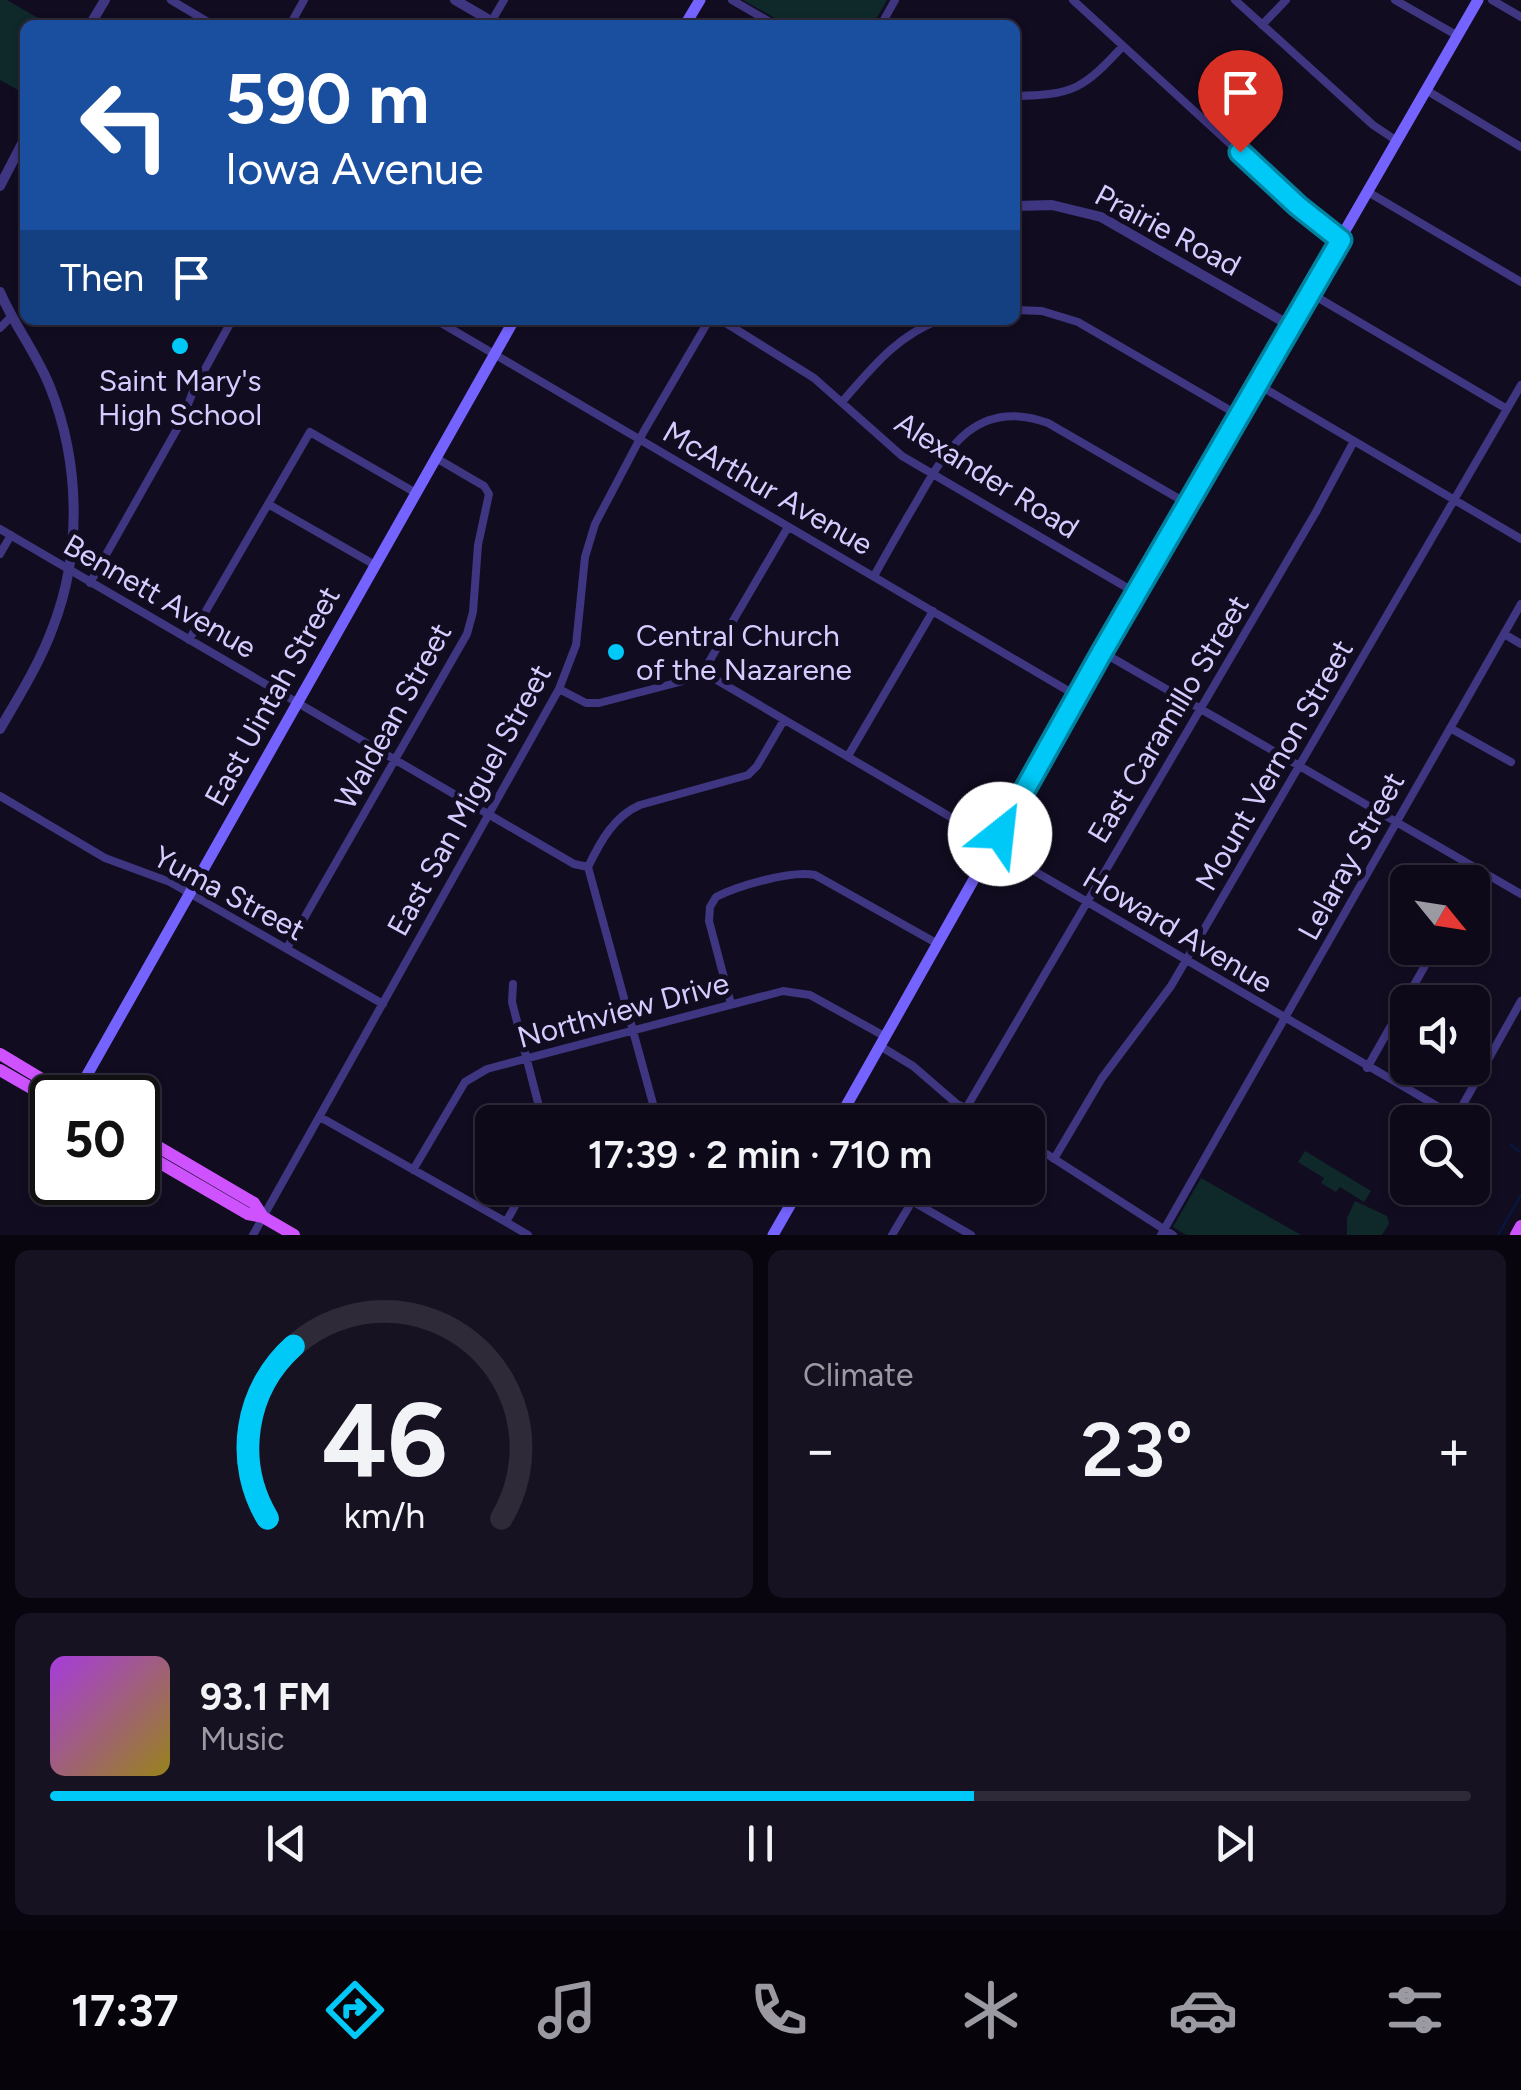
<!DOCTYPE html>
<html lang="en">
<head>
<meta charset="utf-8">
<style>
	:root { --surface:#0e0919; --page:#171222; --text:#f1f3f6; --muted:#9b9aa2; --line:#2e2a38; --accent:#00c9f7 }
	body { margin:0; font-family:Figtree,sans-serif; background:var(--page); color:var(--text); height:100vh; display:flex; flex-direction:column; font-size:38px; white-space:nowrap }
	* { box-sizing:border-box; margin:0 }
	p { font-size:32px; color:var(--muted) }
	.icon { flex:none; width:55px; height:55px; fill:none; stroke:currentColor; stroke-width:2; stroke-linecap:round; stroke-linejoin:round }
	.map { position:relative; height:1235px; overflow:hidden }
	.details { display:flex; flex-direction:column; gap:15px; padding:15px; background:#08050e; flex:1 }
	.details>* { flex:none }
	.guide { position:absolute; left:20px; top:20px; width:1000px; height:305px; border-radius:15px; box-shadow:0 2px 8px #0004,0 0 0 2px var(--line); background:#1a4fa0; color:#fff; overflow:hidden }
	.needle { width:65px; rotate:120deg }
	.buttons { position:absolute; left:1390px; top:865px; display:grid; gap:20px }
	.buttons a { display:grid; place-items:center; width:100px; height:100px; border-radius:15px; background:var(--surface); box-shadow:0 2px 8px #0004,0 0 0 2px var(--line); font-size:50px }
	.speed { position:absolute; left:30px; top:1075px; display:flex; gap:20px; font-size:50px; font-weight:700; text-align:center }
	.speed>* { display:grid; place-content:center; width:130px; height:130px; border-radius:50%; background:var(--surface); box-shadow:0 2px 8px #0004,0 0 0 2px var(--line); line-height:1 }
	.speed .limit { border:5px solid #111; border-radius:15px; background:#fff; color:#111 }
	.pin { position:absolute; display:grid; place-items:center; width:85px; height:85px; color:#fff; margin:-102px -42px; border-radius:50% 50% 50% 0; rotate:-45deg; box-shadow:0 0 10px #0007 }
	.pin .icon { rotate:45deg }
	.me { position:absolute; width:110px; margin:-55px; rotate:29deg; stroke-linejoin:round; filter:drop-shadow(0 0 8px #0008) }
	.turn { display:flex; align-items:center; gap:35px; height:210px; padding:0 40px; font-size:45px }
	.turn .icon { width:130px; height:130px; stroke-width:2.5 }
	.turn b { display:block; font-size:70px; line-height:85px }
	.then { display:flex; align-items:center; height:95px; padding:0 40px; background:#0003; gap:20px; font-size:38px }
	.big { font-size:75px; font-weight:600; line-height:1.1 }
	.details .tile { flex:1; display:flex; flex-direction:column; justify-content:center; gap:15px; min-width:0; padding:0 35px; border-radius:15px; background:var(--page) }
	.details .dial { align-items:center; gap:0 }
	.dial svg { height:260px; overflow:visible; fill:none; stroke:var(--line); stroke-width:7; stroke-linecap:round; text-anchor:middle }
	.dial text { fill:var(--text); stroke:none }
	.song { display:flex; align-items:center; gap:30px }
	.cover { width:120px; height:120px; border-radius:15px; background:linear-gradient(135deg,hsl(280 70% 55%),hsl(50 70% 35%)) }
	.played { height:10px; border-radius:5px; background:linear-gradient(90deg,var(--accent) 65%,var(--line) 65%) }
	.keys { display:flex; justify-content:space-around; direction:ltr }
	.heat { display:flex; justify-content:space-between; align-items:center; font-size:55px; direction:ltr }
	.details .tiles { flex:1; display:grid; gap:15px; grid-template-columns:1fr 1fr }
	.tile:last-child { grid-column:span 2 }
	.trip { position:absolute; left:475px; top:1105px; width:570px; height:100px; border-radius:15px; background:var(--surface); box-shadow:0 2px 8px #0004,0 0 0 2px var(--line); font-weight:600; line-height:100px; text-align:center }
	.dock { display:flex; height:160px; justify-content:space-around; align-items:center; background:#06040a; color:var(--muted) }
	.dock .icon { width:70px; height:70px }
	.dock .on { color:var(--accent) }
	.dock b { font-size:45px; color:var(--text) }
	.map>svg:first-child { display:block }
	.green { fill:#0f292b }
	.lines { fill:none; stroke-linecap:round; stroke-linejoin:round }
	.stream { stroke:#07173e; stroke-width:2.5 }
	.minor { stroke:#3f3681; stroke-width:8 }
	.tertiary { stroke:#3f3681; stroke-width:10 }
	.secondary { stroke:#7563ff; stroke-width:11 }
	.primary { stroke:#ce53ff; stroke-width:12 }
	.route-casing { stroke:#0083a1; stroke-width:25 }
	.route { stroke:#00c9f7; stroke-width:18 }
	.poi-dot { fill:#00c9f7; stroke:#120c21; stroke-width:4 }
	.labels { text-anchor:middle; dominant-baseline:central; stroke-width:10; stroke-linejoin:round; paint-order:stroke }
	.street-label { font-size:30px; fill:#d6ccff; stroke:#120c21 }
	.poi-label { font-size:30px; fill:#d6ccff; stroke:#120c21 }
</style>
</head>
<body>
<div class="map">
<svg width="1521" height="1235" viewBox="0 0 1521 1235">
	<rect width="100%" height="100%" fill="#120c21"/>
	<path class="green" d="M0 0H7L50 25H25V94L0 80Z
		M743 0H887L873 25H787Z
		M1305 1151 1371 1191 1364 1202 1340 1187 1336 1192 1321 1183 1324 1178 1298 1162Z
		M1201 1178 1301 1235H1186L1173 1227Z
		M1355 1201 1387 1216 1389 1224 1382 1235H1347V1218Z"/>
	<g class="lines">
		<path class="stream" d="M1511 1145 1521 1153
			M1498 1235 1521 1195"/>
		<path class="minor" d="M171 0 213 25
			M732 0 775 25
			M1073 0 1298 206 1341 239
			M1235 0 1373 125 1397 141
			M1395 0 1458 36
			M1492 0 1521 17
			M491 22 504 0
			M290 25 304 0
			M881 25 895 0
			M1262 25 1286 0
			M1426 90 1521 147
			M1015 96C1074 95 1083 89 1123 46
			M1368 192 1521 282
			M1310 293 1507 409
			M1015 310 1042 311 1078 322 1238 415
			M436 320 1077 696
			M721 320 814 378 902 456 1136 593
			M0 328 12 316
			M1257 384 1521 539
			M842 402C871 369 897 335 940 320
			M268 504 375 565
			M0 529 500 821 574 864 588 867 658 1122
			M0 554 11 535
			M874 576C888 551 902 526 917 501 947 448 977 397 1048 423L1188 504
			M90 583 181 422 194 389 232 320
			M1504 634 1521 644
			M189 640 310 432 416 493
			M1102 652 1521 894
			M703 672 788 527
			M559 689 586 703H599L691 679 703 672 983 836 1005 854 1449 1113 1461 1108 1521 1001
			M1450 728 1511 762
			M848 756 933 611
			M0 796 105 858 170 882 383 1004
			M588 867C600 842 614 816 640 805L748 775 757 766 784 720
			M287 948 467 634 473 612 478 545 489 494 484 486 436 458
			M513 984 512 1002 543 1122
			M731 1004 709 921 710 907 716 897C738 886 791 870 815 875L938 944
			M880 1046 913 1066 957 1104 995 1122
			M1367 1068 1435 948
			M320 1117 506 1222 525 1188
			M711 1122C752 1112 775 1099 815 1122
			M958 1122 1316 512 1354 441
			M1028 1142 1173 1235
			M1054 1159 1102 1078 1171 986 1521 385
			M413 1170 465 1082 487 1069 783 991 810 995 886 1037
			M912 1201 971 1235
			M506 1222 528 1235
			M253 1235 559 689 576 645 585 557 595 524 644 431 709 320
			M892 1235 920 1188
			M1161 1235 1521 604"/>
		<path class="tertiary" d="M455 0 498 25
			M90 25 105 0
			M0 186 25 138
			M1015 206 1052 205 1101 217 1291 326
			M0 292C14 325 37 354 50 387 80 462 82 552 53 627 40 663 19 696 0 729"/>
		<path class="secondary" d="M685 25 700 0
			M74 1098 514 320
			M837 1122 1102 652 1478 0
			M773 1235 800 1188"/>
		<path class="primary" d="M0 1054 73 1098
			M0 1070 52 1100
			M138 1135 254 1203 263 1217
			M138 1150 248 1214 263 1217 294 1235
			M1516 1235 1521 1226"/>
	</g>
	<g class="lines">
		<g class="route-casing">
			<path id="route" d="M1000 834 1102 652 1341 240 1298 206 1240 152"/>
		</g>
		<use href="#route" class="route"/>
	</g>
	<g class="poi-dot">
		<circle cx="180" cy="346" r="10"/>
		<circle cx="616" cy="652" r="10"/>
	</g>
	<g class="labels">
		<g class="street-label">
			<text transform="translate(1168 230) rotate(28)">Prairie Road</text>
			<text transform="translate(987 475) rotate(32)">Alexander Road</text>
			<text transform="translate(768 488) rotate(30)">McArthur Avenue</text>
			<text transform="translate(160 596) rotate(30)">Bennett Avenue</text>
			<text transform="translate(272 696) rotate(-61)">East Uintah Street</text>
			<text transform="translate(393 716) rotate(-61)">Waldean Street</text>
			<text transform="translate(1168 719) rotate(-59)">East Caramillo Street</text>
			<text transform="translate(1274 765) rotate(-60)">Mount Vernon Street</text>
			<text transform="translate(469 800) rotate(-61)">East San Miguel Street</text>
			<text transform="translate(1351 856) rotate(-61)">Lelaray Street</text>
			<text transform="translate(229 893) rotate(28)">Yuma Street</text>
			<text transform="translate(1178 930) rotate(31)">Howard Avenue</text>
			<text transform="translate(623 1010) rotate(-15)">Northview Drive</text>
		</g>
		<g class="poi-label">
			<text x="180" y="380">Saint Mary's<tspan x="180" dy="34">High School</tspan></text>
			<text x="636" y="635" text-anchor="start">Central Church<tspan x="636" dy="34">of the Nazarene</tspan></text>
		</g>
	</g>
</svg>
<div class="buttons">
<a><svg class="needle" viewBox="-14 -14 28 28"><path d="M0-13l5 13h-10z" fill="#e53935"/><path d="M0 13l5-13h-10z" fill="#9b9aa2"/></svg></a>
<a><svg class="icon" aria-label="sound" viewBox="0 0 24 24"><path d="M4 9h4l5-4v14l-5-4H4zM17 9q2 3 0 6"/></svg></a>
<a><svg class="icon" aria-label="search" viewBox="0 0 24 24"><circle cx="10" cy="10" r="6"/><path d="M15 15l6 6"/></svg></a>
</div>
<div class="speed"><div class="limit">50</div></div>
<div class="pin" style="left:1240px;top:152px;background:#d93025"><svg class="icon" aria-label="arrive" viewBox="0 0 24 24"><path d="M6 21V4h12l-3 4 3 4H6"/></svg></div>
<svg class="me" style="left:1000px;top:834px" viewBox="-20 -20 40 40"><circle r="19" fill="#fff"/><path d="M0-13L10 11 0 6-10 11z" fill="#00c9f7"/></svg>
<div class="trip">17:39 · 2 min · 710 m</div>
<div class="guide">
<div class="turn"><svg class="icon" aria-label="left" viewBox="0 0 24 24"><path d="M17 20v-9H6M10 6l-5 5 5 5"/></svg><div><b>590 m</b>Iowa Avenue</div></div>
<div class="then">Then<svg class="icon" aria-label="arrive" viewBox="0 0 24 24"><path d="M6 21V4h12l-3 4 3 4H6"/></svg></div>
</div>
</div>
<section class="details">
<div class="tiles">
<div class="tile dial"><svg viewBox="0 0 100 80">
<path d="M14 69A42 42 0 1 1 86 69"/>
<path d="M14 69A42 42 0 0 1 22 16" stroke="#00c9f7"/>
<text x="50" y="56" font-size="32" font-weight="700">46</text>
<text x="50" y="72" font-size="11">km/h</text>
</svg></div>
<div class="tile"><p>Climate</p>
<div class="heat"><a>−</a><b class="big">23°</b><a>+</a></div>
</div>
<div class="tile">
<div class="song"><i class="cover"></i><div><b>93.1 FM</b><p>Music</p></div></div>
<div class="played"></div>
<div class="keys"><svg class="icon" aria-label="previous" viewBox="0 0 24 24"><path d="M18 5L8 12l10 7zM5 5v14"/></svg><svg class="icon" aria-label="pause" viewBox="0 0 24 24"><path d="M8 5v14M16 5v14"/></svg><svg class="icon" aria-label="next" viewBox="0 0 24 24"><path d="M6 5l10 7-10 7zM19 5v14"/></svg></div>
</div>
</div>
</section>
<nav class="dock">
<b>17:37</b>
<svg class="icon on" aria-label="directions" viewBox="0 0 24 24"><path d="M12 3l9 9-9 9-9-9zM9 14v-3h6M13 9l2 2-2 2"/></svg>
<svg class="icon" aria-label="music" viewBox="0 0 24 24"><path d="M9 18V5l10-2v13"/><circle cx="6" cy="18" r="3"/><circle cx="16" cy="16" r="3"/></svg>
<svg class="icon" aria-label="phone" viewBox="0 0 24 24"><path d="M5 4h4l2 5-3 2q2 4 5 5l2-3 5 2v4C11 20 4 13 5 4z"/></svg>
<svg class="icon" aria-label="climate" viewBox="0 0 24 24"><path d="M12 3v18M4 7l16 10M4 17L20 7"/></svg>
<svg class="icon" aria-label="car" viewBox="0 0 24 24"><path d="M5 17H2v-5l4-1 3-4h7l3 4 3 1v5h-3M9 17h6M6 11h13"/><circle cx="7" cy="17" r="2"/><circle cx="17" cy="17" r="2"/></svg>
<svg class="icon" aria-label="filters" viewBox="0 0 24 24"><path d="M4 7h16M4 17h16"/><circle cx="9" cy="7" r="2"/><circle cx="15" cy="17" r="2"/></svg>
</nav>
</body>
</html>
